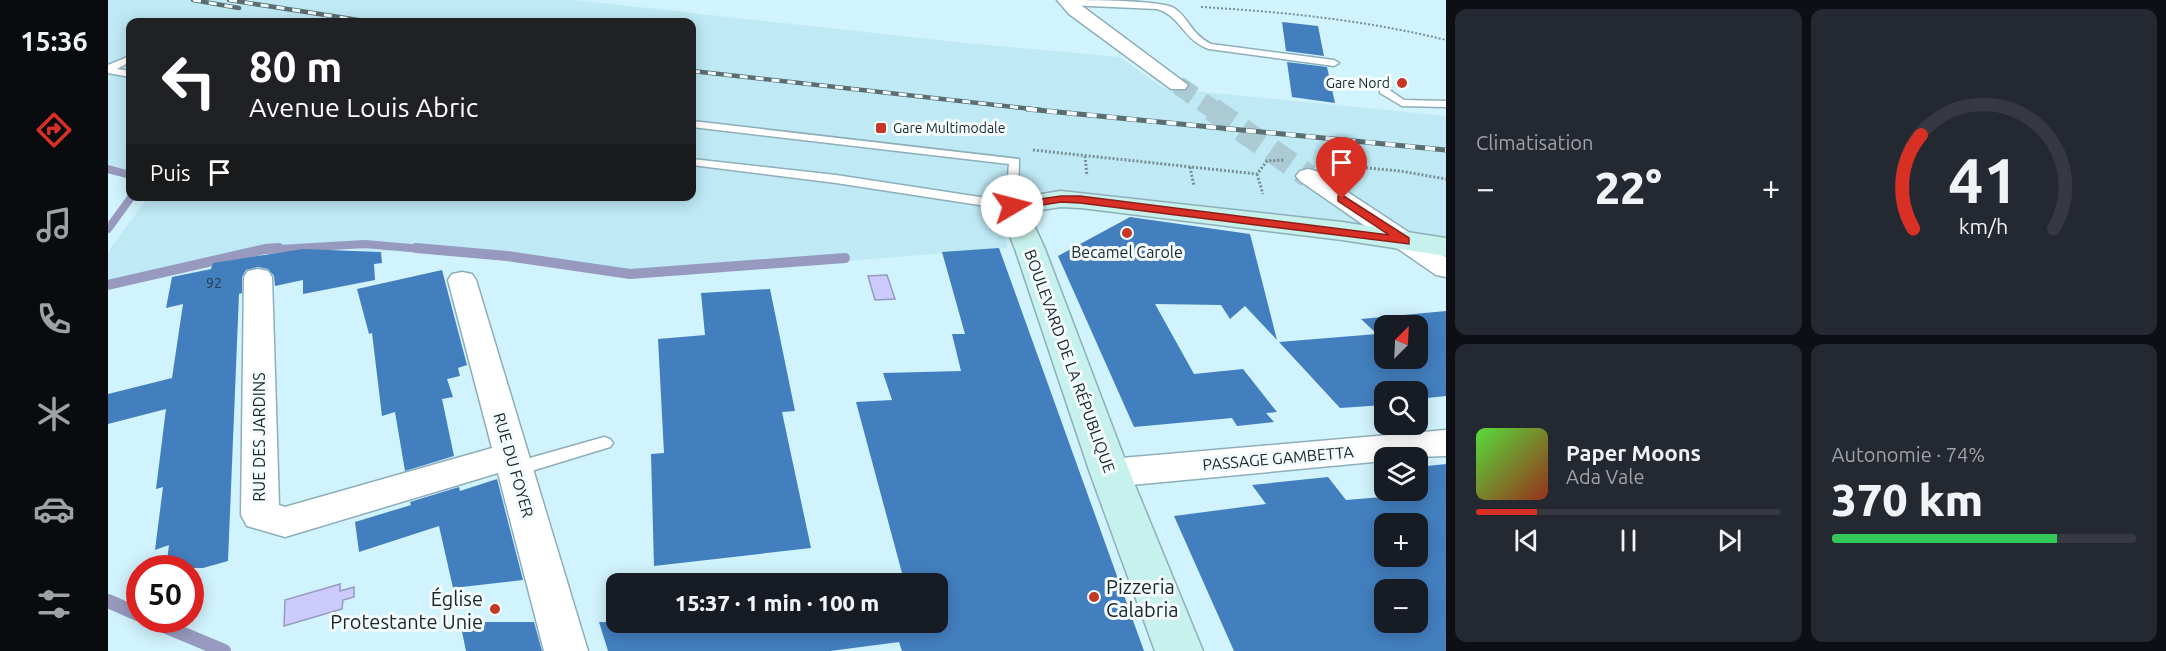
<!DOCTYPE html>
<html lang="fr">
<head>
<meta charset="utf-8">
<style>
	:root { --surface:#171b24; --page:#242831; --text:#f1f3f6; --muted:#9ea1a6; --line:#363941; --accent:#d93025 }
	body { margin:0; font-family:Ubuntu,sans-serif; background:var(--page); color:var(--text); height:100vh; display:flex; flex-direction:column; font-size:22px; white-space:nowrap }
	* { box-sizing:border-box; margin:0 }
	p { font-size:20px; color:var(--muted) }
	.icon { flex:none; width:33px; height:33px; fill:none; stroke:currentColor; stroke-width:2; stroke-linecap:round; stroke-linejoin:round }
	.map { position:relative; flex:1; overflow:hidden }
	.drawer { display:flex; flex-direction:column; gap:9px; padding:9px; background:#0d0f14; width:720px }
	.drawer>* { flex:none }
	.hud { position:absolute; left:18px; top:18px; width:570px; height:183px; border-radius:12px; box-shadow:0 3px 15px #0003; background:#202124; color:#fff; overflow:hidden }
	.needle { width:39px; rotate:24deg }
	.tools { position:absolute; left:1266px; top:315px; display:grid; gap:12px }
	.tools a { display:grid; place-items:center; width:54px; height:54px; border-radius:12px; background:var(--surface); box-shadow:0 3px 15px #0003; font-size:30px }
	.speed { position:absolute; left:18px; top:555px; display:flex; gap:12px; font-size:30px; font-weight:700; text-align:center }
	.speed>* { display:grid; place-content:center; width:78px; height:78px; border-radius:50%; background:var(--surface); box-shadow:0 3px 15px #0003; line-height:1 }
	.speed .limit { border:9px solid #d22; background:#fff; color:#111 }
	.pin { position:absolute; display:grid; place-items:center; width:51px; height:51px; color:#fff; margin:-62px -26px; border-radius:50% 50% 50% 0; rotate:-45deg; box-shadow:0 0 6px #0007 }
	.pin .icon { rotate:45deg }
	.me { position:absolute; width:66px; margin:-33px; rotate:82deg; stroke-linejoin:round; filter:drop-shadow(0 0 4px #0008) }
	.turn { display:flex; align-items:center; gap:21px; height:126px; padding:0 24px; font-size:27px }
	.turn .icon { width:78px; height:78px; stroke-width:2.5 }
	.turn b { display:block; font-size:42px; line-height:51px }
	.then { display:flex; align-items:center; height:57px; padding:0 24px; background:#0003; gap:12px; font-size:22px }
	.big { font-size:45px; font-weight:800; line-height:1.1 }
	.drawer .widget { flex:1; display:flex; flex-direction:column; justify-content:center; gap:9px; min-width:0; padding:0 21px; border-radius:12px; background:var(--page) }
	.drawer .dial { align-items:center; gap:0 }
	.dial svg { height:156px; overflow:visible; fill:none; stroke:var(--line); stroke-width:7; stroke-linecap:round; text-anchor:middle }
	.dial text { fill:var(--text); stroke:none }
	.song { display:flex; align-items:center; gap:18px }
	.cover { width:72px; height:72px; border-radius:9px; background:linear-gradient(135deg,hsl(110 70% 55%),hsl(10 70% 35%)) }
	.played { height:6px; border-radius:3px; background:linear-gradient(90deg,var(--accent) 20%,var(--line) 20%) }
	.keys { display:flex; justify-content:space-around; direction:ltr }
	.heat { display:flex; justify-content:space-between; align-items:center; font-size:33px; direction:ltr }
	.charge { height:9px; border-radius:4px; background:linear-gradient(90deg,#34c759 74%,var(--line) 0) }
	.drawer .tiles { flex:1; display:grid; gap:9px; grid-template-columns:repeat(2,1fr) }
	.trip { position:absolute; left:498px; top:573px; width:342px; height:60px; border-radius:12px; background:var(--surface); box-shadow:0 3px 15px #0003; font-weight:800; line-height:60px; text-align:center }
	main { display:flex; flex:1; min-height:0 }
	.tabs { display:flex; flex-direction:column; width:108px; justify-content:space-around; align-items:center; background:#090b0e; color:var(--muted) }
	.tabs .icon { width:42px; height:42px }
	.tabs .on { color:var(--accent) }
	.tabs b { font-size:27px; color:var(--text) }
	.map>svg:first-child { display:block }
	.built { fill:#bee9f5 }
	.water { fill:#cdcbfe; stroke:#979abe; stroke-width:1.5 }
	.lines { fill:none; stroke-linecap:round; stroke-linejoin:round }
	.stream-far2 { stroke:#979abe; stroke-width:8 }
	.stream-far1 { stroke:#979abe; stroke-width:10 }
	.stream { stroke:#979abe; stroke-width:14 }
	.building { fill:#437fbf; fill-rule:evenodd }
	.street-tunnel-far1 { stroke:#accad3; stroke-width:19; stroke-dasharray:19 10; stroke-linecap:butt }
	.street-tunnel { stroke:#accad3; stroke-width:24; stroke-dasharray:24 12; stroke-linecap:butt }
	.lane-casing { stroke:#8eaeb8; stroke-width:3 }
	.street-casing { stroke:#8eaeb8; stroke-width:3 }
	.secondary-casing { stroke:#8eaeb8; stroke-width:3 }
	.path-far1 { stroke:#778e95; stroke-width:2; stroke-dasharray:2 2; stroke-linecap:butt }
	.path { stroke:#778e95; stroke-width:3; stroke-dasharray:2 2; stroke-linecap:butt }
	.lane { fill:#fff; fill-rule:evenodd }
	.street { fill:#fff; fill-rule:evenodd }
	.secondary { fill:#c7f1ec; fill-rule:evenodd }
	.rail-far1-casing { stroke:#596d73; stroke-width:4.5 }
	.rail-casing { stroke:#596d73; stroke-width:5 }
	.rail-far1 { stroke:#f4fbfc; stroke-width:3; stroke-dasharray:8; stroke-linecap:butt }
	.rail { stroke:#f4fbfc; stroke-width:4; stroke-dasharray:10; stroke-linecap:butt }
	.route { fill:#d93025; stroke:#8d1f18; stroke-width:1.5 }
	.poi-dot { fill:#c43824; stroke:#f4fbfc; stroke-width:2 }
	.labels { text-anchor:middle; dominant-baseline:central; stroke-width:6; stroke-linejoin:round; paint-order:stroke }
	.far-poi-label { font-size:14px; fill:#1a262a; stroke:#f4fbfc; text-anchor:end }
	.number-label { font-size:14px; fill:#243c4f }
	.poi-label { font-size:16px; fill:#1a262a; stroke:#f4fbfc }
	.street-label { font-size:16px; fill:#1a262a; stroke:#f4fbfc }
	.near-poi-label { font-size:20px; fill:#1a262a; stroke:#f4fbfc; text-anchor:start }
</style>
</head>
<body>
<main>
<nav class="tabs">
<b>15:36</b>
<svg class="icon on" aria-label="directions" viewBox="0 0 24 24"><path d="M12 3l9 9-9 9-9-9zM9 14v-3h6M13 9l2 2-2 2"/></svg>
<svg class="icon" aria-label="music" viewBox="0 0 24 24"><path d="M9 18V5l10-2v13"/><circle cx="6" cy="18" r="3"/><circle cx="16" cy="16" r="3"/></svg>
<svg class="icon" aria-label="phone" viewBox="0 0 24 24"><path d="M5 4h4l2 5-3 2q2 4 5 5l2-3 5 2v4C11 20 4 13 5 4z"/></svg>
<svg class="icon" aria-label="climate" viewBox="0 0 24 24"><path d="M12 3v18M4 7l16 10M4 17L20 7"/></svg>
<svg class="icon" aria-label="car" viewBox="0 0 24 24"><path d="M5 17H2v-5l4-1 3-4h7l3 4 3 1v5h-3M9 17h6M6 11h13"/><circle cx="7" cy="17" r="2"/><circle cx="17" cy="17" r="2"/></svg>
<svg class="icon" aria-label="filters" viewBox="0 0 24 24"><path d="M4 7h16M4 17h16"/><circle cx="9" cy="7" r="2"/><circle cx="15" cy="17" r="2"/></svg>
</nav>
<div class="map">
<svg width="1338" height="651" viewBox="0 0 1338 651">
	<rect width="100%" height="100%" fill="#d1f3fd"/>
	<path class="built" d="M0 0H466L857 43 1012 57 1055 88 1338 116V241L930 190 889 215 900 248 527 278 385 256 236 249 195 250 144 256 0 285V252L40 197 584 196V22H22V178L0 172Z"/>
	<path class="water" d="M779 275 787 299 767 300 760 276Z
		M232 584V591L246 587V597L235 600 234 609 176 626 177 600Z"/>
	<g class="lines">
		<path class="stream-far2" d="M0 169 22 175
			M0 229 24 196
			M154 250 257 244 326 250"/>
		<path class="stream-far1" d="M308 248 399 256 522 274 737 258
			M0 285 157 249 171 248"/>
		<path class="stream" d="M0 601 32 615
			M42 620 116 651"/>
	</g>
	<path class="building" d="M1174 22 1210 26 1216 56 1178 51Z
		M1179 62 1219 67 1227 103 1184 97Z
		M1022 217 1142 234 1169 340 1137 306 1122 319 1113 305 1047 304 1086 374 1135 369 1169 412 1158 413 1166 422 1129 426 1124 418 1026 427 950 256Z
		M891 248 1036 651H794L791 642 722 651H500L491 622H830V584H721L794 573 748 402 784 400 775 373 853 371 844 334H857L834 252Z
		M195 249 273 252 274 263 266 264 267 280 195 294V280L167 286 166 276 160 269 150 267 138 270 134 277V293L131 294 120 561 95 568H58L61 545 47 550 55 487 48 489 58 409 0 424V394L64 378 75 304 58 308 64 277 103 269 105 263Z
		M334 270 359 365 350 368 352 376 339 379 345 397 334 399 346 456 297 471 287 412 274 416 264 333 261 334 249 289Z
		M662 289 687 411 674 412 703 548 546 566 543 454 556 453 550 339 597 335 593 293Z
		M1338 311V396L1310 399V392H1276V405L1232 408 1171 342 1269 334 1253 319ZM1276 326H1310V358H1276Z
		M1338 464V651H1126L1066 516 1158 504 1144 485 1220 477 1238 500 1311 494 1310 467ZM1276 524H1310V556H1276ZM1276 590H1310V622H1276Z
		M389 479 415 580 345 588 331 526 251 552 247 522 303 505 302 502 351 487 352 491Z
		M352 622H426L434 651H358Z"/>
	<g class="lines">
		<path class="street-tunnel-far1" d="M1070 85 1106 110"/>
		<path class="street-tunnel" d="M1104 109 1200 176"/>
		<g class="lane-casing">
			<path id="lane" d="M958 0C978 0 1052 0 1066 8 1081 18 1082 33 1103 44L1226 60 1231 63 1226 66 1101 49C1075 40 1073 16 1049 9L960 5 956 2Z
				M22 56V62L9 69 22 71V77L0 73V65Z
				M1272 89H1280L1296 100 1338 101V107L1294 106 1272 93Z
				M584 121 911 159 910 206 904 210 728 183 584 165V159L728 175 898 201 901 164 584 127Z
				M496 437 502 439 505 443 502 447 407 476 401 474 398 469 401 464Z"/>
		</g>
		<g class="street-casing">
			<path id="street" d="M949 0H966L1080 85 1077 89H1063L961 14Z
				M1200 169 1208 171 1338 257V277L1328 275 1192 181 1188 176 1192 171Z
				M150 269 160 271 164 277 171 505 177 507 384 448 340 280 344 274 354 272 364 274 368 280 480 651H436L390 473 177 537 139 526 133 515 136 277 140 271Z
				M1338 430V456L1276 458V461L1002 487 989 483 984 473 989 463 1002 459Z"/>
		</g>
		<g class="secondary-casing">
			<path id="secondary" d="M953 191 1234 222 1338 238V256L1234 240 973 208 953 207 920 212 937 249 1022 473 1095 651H1047L982 473 907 249 890 206 894 200Z"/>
		</g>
		<path class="path-far1" d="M1093 7C1176 12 1257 20 1338 40"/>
		<path class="path" d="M925 150 1149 174 1159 161 1177 160
			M977 156 979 176
			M1238 166 1292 171 1338 179
			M1082 167 1086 186
			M1149 174 1155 194"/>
		<use href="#lane" class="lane"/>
		<use href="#street" class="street"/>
		<use href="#secondary" class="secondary"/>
		<g class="rail-far1-casing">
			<path id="rail-far1" d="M85 0 131 8
				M121 0 263 22
				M584 71 933 110"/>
		</g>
		<g class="rail-casing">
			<path id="rail" d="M919 109 1338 150"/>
		</g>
		<use href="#rail-far1" class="rail-far1"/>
		<use href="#rail" class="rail"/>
	</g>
	<path class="route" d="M1234 195 1301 238V244L972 203 953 202 904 210 898 206 904 203 953 196H972L1281 235 1230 201V196Z"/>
	<g class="poi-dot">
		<circle cx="1294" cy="83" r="6"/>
		<rect x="767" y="122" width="12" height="12" rx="3"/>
		<circle cx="1019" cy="233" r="6"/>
		<circle cx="986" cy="597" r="6"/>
		<circle cx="387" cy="609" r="6"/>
	</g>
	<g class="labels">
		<g class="far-poi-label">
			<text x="1282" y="83">Gare Nord</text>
			<text x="785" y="128" text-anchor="start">Gare Multimodale</text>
		</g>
		<g class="number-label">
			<text x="106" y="283">92</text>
		</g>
		<g class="poi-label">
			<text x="1019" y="252">Becamel Carole</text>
		</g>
		<g class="street-label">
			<text transform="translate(962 361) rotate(70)">BOULEVARD DE LA RÉPUBLIQUE</text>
			<text transform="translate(151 437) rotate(-90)">RUE DES JARDINS</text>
			<text transform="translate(1170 458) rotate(-5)">PASSAGE GAMBETTA</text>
			<text transform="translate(406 465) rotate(74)">RUE DU FOYER</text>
		</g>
		<g class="near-poi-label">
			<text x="998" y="586">Pizzeria<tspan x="998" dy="23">Calabria</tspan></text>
			<text x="375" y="598" text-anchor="end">Église<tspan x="375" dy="23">Protestante Unie</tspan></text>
		</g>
	</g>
</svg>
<div class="tools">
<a><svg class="needle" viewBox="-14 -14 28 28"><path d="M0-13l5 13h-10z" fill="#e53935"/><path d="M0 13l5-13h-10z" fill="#9ea1a6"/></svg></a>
<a><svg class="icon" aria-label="search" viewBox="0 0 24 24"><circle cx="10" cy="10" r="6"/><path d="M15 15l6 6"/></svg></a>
<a><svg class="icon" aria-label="layers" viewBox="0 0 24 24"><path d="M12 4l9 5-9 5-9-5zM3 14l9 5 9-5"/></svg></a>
<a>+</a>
<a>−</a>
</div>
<div class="speed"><div class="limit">50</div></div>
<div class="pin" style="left:1234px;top:199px;background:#d93025"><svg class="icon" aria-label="arrive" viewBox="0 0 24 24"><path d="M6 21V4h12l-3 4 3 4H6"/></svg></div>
<svg class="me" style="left:904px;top:206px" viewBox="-20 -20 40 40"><circle r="19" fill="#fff"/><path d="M0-13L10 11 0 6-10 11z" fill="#d93025"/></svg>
<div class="trip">15:37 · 1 min · 100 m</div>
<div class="hud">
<div class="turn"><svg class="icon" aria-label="left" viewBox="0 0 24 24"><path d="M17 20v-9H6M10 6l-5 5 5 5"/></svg><div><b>80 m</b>Avenue Louis Abric</div></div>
<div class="then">Puis<svg class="icon" aria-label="arrive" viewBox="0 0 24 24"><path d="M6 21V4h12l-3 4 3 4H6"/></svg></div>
</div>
</div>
<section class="drawer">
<div class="tiles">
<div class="widget"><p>Climatisation</p>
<div class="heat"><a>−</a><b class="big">22°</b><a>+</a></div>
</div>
<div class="widget dial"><svg viewBox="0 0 100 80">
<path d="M14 69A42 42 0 1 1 86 69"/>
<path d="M14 69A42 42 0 0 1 18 21" stroke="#d93025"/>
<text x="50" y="56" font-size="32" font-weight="700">41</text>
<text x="50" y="72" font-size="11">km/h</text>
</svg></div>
<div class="widget">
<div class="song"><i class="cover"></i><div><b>Paper Moons</b><p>Ada Vale</p></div></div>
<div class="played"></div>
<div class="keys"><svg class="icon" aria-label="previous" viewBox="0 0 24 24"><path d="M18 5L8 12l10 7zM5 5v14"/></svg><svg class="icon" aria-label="pause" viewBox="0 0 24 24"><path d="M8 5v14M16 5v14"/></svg><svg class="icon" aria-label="next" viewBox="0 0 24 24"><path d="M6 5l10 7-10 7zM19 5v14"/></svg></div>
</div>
<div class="widget"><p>Autonomie · 74%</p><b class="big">370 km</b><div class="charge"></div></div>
</div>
</section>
</main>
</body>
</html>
